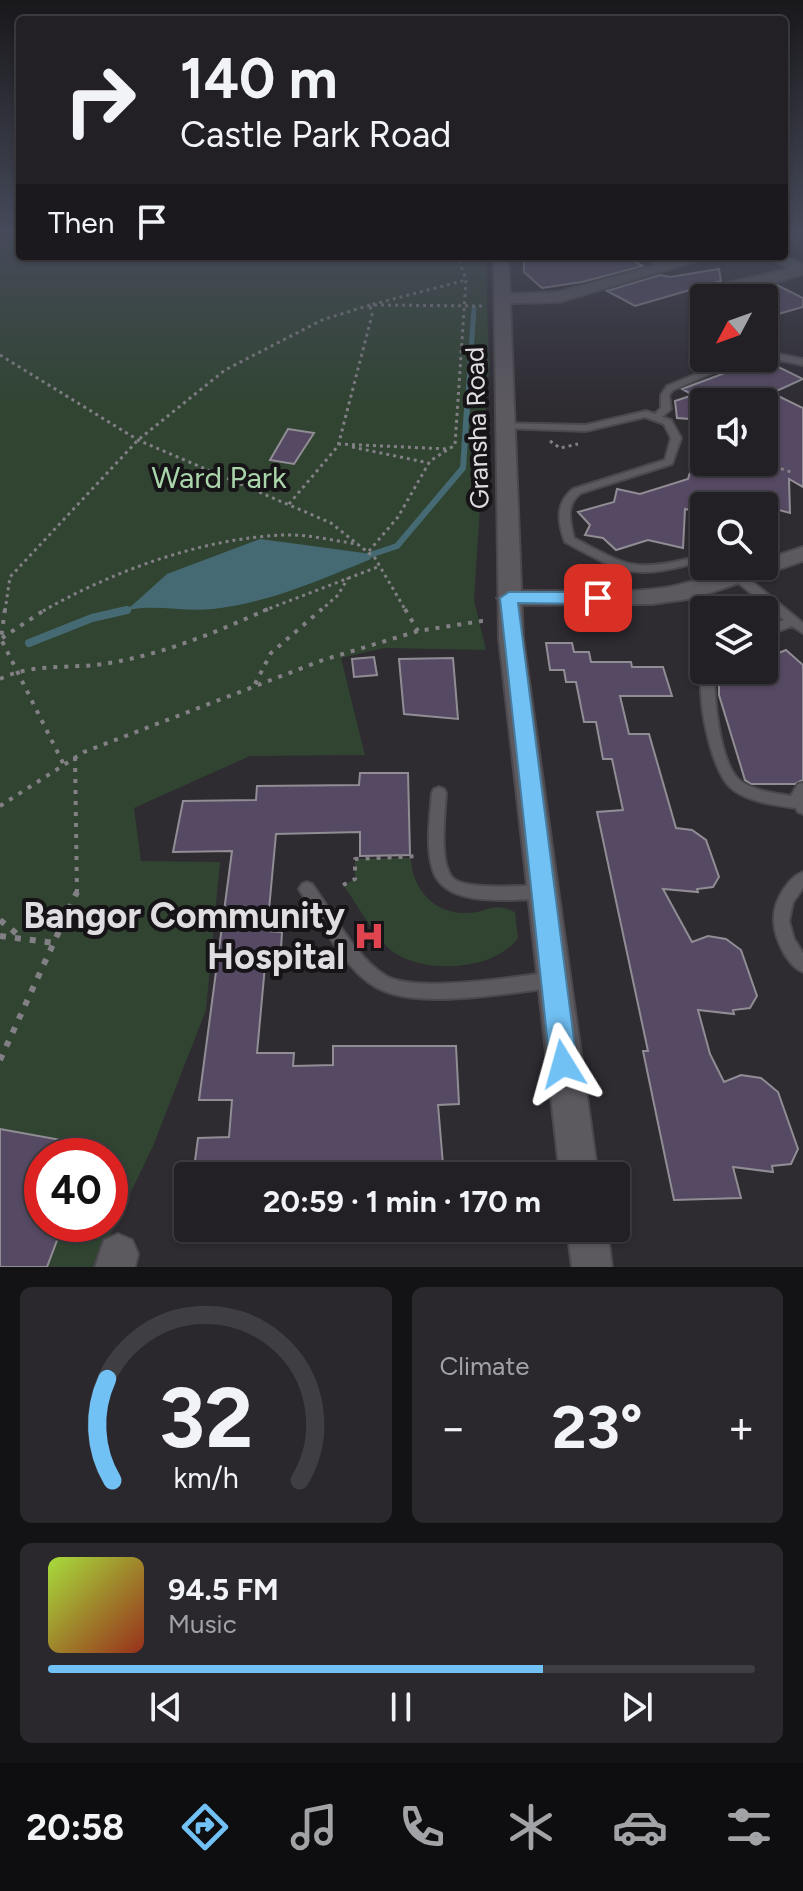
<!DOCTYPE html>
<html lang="en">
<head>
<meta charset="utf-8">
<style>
	:root { --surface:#222025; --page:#2a282d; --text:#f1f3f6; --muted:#a2a3a7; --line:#3f3e42; --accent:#71c1f5 }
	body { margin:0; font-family:Figtree,sans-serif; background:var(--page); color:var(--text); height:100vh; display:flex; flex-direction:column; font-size:30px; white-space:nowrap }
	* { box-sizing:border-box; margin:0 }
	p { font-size:26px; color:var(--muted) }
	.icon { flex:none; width:44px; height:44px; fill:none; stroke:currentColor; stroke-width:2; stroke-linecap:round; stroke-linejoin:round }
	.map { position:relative; height:1267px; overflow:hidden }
	.sheet { display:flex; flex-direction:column; gap:20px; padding:20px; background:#131214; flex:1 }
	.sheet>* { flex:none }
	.guide { position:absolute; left:16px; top:16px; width:772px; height:244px; border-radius:8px; box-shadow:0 2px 6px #0004,0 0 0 2px var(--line); background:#222025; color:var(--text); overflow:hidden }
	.needle { width:52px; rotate:229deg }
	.buttons { position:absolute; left:690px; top:284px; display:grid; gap:16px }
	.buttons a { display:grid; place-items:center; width:88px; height:88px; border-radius:8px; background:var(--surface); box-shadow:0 2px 6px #0004,0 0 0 2px var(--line); font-size:40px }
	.speed { position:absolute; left:24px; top:1138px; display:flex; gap:16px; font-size:40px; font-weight:700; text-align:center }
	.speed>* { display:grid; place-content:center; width:104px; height:104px; border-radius:50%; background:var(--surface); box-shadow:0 2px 6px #0004,0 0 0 2px var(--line); line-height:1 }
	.speed .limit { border:12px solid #d22; background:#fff; color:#111 }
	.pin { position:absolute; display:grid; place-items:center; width:68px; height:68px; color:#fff; margin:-34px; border-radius:16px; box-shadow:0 4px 12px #0006 }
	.me { position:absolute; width:88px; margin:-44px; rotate:352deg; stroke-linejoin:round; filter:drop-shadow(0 0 6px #0008) }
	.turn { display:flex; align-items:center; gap:28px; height:168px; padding:0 32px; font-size:36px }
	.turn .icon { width:104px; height:104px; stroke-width:2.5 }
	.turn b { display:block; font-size:56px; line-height:68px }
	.then { display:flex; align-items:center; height:76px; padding:0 32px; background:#0003; gap:16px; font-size:30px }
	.big { font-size:60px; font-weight:700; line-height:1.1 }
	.sheet .widget { flex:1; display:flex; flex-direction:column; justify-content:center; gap:12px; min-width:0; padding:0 28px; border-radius:12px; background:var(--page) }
	.sheet .dial { align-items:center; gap:0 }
	.dial svg { height:208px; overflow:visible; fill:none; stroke:var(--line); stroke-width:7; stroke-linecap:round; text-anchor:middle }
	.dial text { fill:var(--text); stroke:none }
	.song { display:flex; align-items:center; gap:24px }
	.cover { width:96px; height:96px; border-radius:12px; background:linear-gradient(135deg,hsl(80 70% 55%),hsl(10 70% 35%)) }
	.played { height:8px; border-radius:4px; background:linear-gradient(90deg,var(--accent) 70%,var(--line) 70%) }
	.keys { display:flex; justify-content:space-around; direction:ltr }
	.heat { display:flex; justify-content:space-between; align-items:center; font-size:44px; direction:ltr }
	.sheet .tiles { flex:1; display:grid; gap:20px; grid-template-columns:1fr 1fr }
	.widget:last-child { grid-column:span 2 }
	.trip { position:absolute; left:174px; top:1162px; width:456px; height:80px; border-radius:8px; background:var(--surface); box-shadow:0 2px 6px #0004,0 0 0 2px var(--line); font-weight:700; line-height:80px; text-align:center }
	.tabs { display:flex; height:128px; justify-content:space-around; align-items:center; background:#0e0d0f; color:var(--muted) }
	.tabs .icon { width:56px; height:56px }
	.tabs .active { color:var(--accent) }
	.tabs b { font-size:36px; color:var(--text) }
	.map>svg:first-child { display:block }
	.green { fill:#304431; fill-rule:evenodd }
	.water { fill:#466a74 }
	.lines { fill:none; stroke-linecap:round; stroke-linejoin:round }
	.stream-far2 { stroke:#466a74; stroke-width:5 }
	.stream-far1 { stroke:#466a74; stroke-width:6 }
	.stream { stroke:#466a74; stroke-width:8 }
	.building { fill:#564963; stroke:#908d94; stroke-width:2 }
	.lane-casing { stroke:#4a484d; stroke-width:4 }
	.street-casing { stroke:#4a484d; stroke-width:4 }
	.secondary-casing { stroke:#4a484d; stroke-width:4 }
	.path-far2 { stroke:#828085; stroke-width:3; stroke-dasharray:3 4; stroke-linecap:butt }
	.path-far1 { stroke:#828085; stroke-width:4; stroke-dasharray:4 7; stroke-linecap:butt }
	.path { stroke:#828085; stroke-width:6; stroke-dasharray:6 9; stroke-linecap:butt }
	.lane { fill:#5c595f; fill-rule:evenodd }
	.street { fill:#5c595f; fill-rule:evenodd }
	.secondary { fill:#5c595f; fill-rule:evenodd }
	.route { fill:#71c1f5; stroke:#497d9f; stroke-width:2 }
	.labels { text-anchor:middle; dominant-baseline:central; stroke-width:8; stroke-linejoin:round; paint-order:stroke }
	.far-street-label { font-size:26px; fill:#dfdde1; stroke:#161417 }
	.park-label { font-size:30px; fill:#aad5aa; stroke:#161417 }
	.near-poi-label { font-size:36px; font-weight:bold; fill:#dfdde1; stroke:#161417; text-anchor:end }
</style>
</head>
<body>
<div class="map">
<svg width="803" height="1267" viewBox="0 0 803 1267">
	<rect width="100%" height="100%" fill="#2e2b31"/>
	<path class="green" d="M0 231H20V256H484L486 265 489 367 474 600 486 650 384 648 341 658 365 755 250 756 134 808 141 861 220 862 206 1010 153 1146 95 1267H0ZM42 1156H110V1224H42Z
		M411 858C412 889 434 914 467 913 490 912 491 901 515 912L518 938C495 971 423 975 392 951 375 938 356 902 343 885L355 879V859Z"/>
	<path class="water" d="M260 539 364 553 371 559C320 580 268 603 213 609 183 612 157 604 127 610L167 574Z"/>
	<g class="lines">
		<path class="stream-far2" d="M468 395 474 308"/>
		<path class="stream-far1" d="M367 556 397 546 463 468 468 393"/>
		<path class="stream" d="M29 643 92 618 127 610"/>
	</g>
	<path class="building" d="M524 256H591L597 259 624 256 643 266 582 282 542 288 524 272Z
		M719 269 721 281 635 306 607 291 660 275 670 277Z
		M777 285 803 298V307L764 318V298L738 297Z
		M762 359 803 379 772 393 803 408V487L789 479 790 513 764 506H704V513L685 509 683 548 648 540 616 550 603 538 585 535 590 525 578 512 614 502 617 489 640 494 688 479 693 462H764V402L704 400V420L677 418 675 401 693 395 682 389Z
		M288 429 314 433 294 464 270 460Z
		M546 643H572L574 652H589L591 662H631L632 667H663L672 696H620L629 734H649L676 828 692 830 706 840 719 877 713 887 697 889 698 892 663 889 692 942 708 936 726 939 741 950 757 996 750 1008 733 1010 734 1014 698 1010 710 1054 724 1082 741 1075 761 1078 778 1092 798 1149 791 1164 772 1166 773 1172 733 1167 741 1198 674 1200 643 1051H648L597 812 623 810 612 759H603L596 722H584L576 682H566L564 670H550Z
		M786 650 803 665V780L795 784H751L745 780 719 695V677L725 670H764V659Z
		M374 657 377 675 354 677 352 659Z
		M453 658 458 719 404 714 399 659Z
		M360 773H408L410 855 360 856V832L276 834 267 931 282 932 280 966H265L257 1053H294L293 1066 333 1065V1046H456L459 1104 438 1105 444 1176H261L262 1165 223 1167 222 1176H193L198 1138 229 1137 232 1100H199L232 851 173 852 183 801 256 800 257 786 359 785Z
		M0 1129 94 1146 93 1156H42V1224L62 1227 47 1267H0Z"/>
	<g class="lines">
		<g class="lane-casing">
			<path id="lane" d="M764 351 803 359V365L764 357Z
				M735 358H746L673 390 669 395 671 409 662 417 671 420 681 438 672 464 581 493C565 505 570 521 574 538 622 563 632 573 687 559L693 562 691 564C630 581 618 570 565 542 558 523 555 503 573 489L665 460 671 438 664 424 645 417 586 431 503 428 500 427V423L586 425 646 411 655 414 661 408V395L667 386Z
				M740 574 744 575 803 623V633L792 626 764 637V628L784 620 736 581 734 578 736 575Z
				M704 667V670H714C714 697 719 759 738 779 752 791 774 793 791 796L798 784 803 783V814L798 812 796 808C775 805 746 802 730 787 711 770 694 690 704 667Z
				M439 787 444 789 446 793C445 813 438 866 454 879 468 890 524 886 542 885L547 887 550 892 547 897 542 899C511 899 448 908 434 873 425 849 430 818 432 793L434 789Z
				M803 872V888L793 902 789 921 794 939 803 953V972C795 969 790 962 785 955 772 932 769 911 784 889 789 881 795 875 803 872Z
				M307 882 312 884C333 913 355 957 386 976 416 993 516 977 552 972L558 975 560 980 558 985 552 988C505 993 415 1011 374 986 344 968 322 923 302 894L299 889 302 884Z"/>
		</g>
		<g class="street-casing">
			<path id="street" d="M641 256H659L674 266 662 269Z
				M764 256H783L803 264V274L774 283 727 289V283L790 269Z
				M803 547V561L695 598 652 604 509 605 497 598 509 591C559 590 613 595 663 588 697 583 730 566 764 566V560Z
				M118 1234 132 1240 138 1254 135 1267H95L104 1240Z"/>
		</g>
		<g class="secondary-casing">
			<path id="secondary" d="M803 231V235L784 240V232Z
				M494 256H508L510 294 558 292 690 256H713L559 302 510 303 523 638 598 1176H560L499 638Z
				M567 1228H607L612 1267H572Z"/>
		</g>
		<path class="path-far2" d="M0 355 138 440 331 523 375 558 406 611
			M692 435 704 439
			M550 441 560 448 578 444
			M338 444 448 449
			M352 447 429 463
			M761 462 791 472
			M289 504 338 446 372 315 370 305 466 280
			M369 551 398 517 430 461 455 445 466 280 458 256
			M5 611 10 577 138 440 225 370 322 320 370 305 483 306
			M43 611C113 571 203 538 284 535 309 534 334 541 358 544
			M263 611 380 566
			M320 611 338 595 348 578"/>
		<path class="path-far1" d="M5 609 1 639 64 765
			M405 609 418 631
			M2 638 46 609
			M0 679C32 663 68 669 103 664 162 655 214 633 268 609
			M255 684 271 653 322 609
			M75 757 77 894
			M0 806 84 752 323 660 418 631 488 620
			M343 885 355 879V859L419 856"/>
		<path class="path" d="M0 920 23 939
			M0 936 55 943
			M0 1060 77 892"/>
		<use href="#lane" class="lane"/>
		<use href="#street" class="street"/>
		<use href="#secondary" class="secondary"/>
	</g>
	<linearGradient id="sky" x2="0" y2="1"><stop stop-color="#19181b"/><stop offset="0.57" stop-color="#464a5a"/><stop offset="1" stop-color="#464a5a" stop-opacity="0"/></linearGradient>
	<rect width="803" height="408" fill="url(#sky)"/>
	<path class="route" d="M509 592H598L607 598 598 604 518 603 577 1064 573 1073 563 1077 554 1073 550 1064 500 598Z"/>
	<defs>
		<g id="hospital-bare" transform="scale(2.4)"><path d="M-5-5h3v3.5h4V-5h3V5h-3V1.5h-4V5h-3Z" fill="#e0444e" stroke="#161417" stroke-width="2.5" paint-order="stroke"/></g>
	</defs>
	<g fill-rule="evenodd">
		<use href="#hospital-bare" x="369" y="936"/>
	</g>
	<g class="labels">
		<g class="far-street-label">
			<text transform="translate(477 428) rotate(-92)">Gransha Road</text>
		</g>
		<g class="park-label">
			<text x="219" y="477">Ward Park</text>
		</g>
		<g class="near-poi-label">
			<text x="345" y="915">Bangor Community<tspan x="345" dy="41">Hospital</tspan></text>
		</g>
	</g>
</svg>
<div class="buttons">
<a><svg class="needle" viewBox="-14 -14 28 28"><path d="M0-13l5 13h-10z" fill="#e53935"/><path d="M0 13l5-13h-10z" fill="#a2a3a7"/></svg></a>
<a><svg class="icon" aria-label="sound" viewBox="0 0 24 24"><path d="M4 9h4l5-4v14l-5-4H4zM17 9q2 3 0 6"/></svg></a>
<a><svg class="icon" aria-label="search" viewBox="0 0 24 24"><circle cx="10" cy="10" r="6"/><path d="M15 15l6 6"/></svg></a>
<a><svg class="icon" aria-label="layers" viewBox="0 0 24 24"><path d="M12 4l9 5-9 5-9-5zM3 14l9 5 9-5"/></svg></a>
</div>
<div class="speed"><div class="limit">40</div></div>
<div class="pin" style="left:598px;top:598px;background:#d93025"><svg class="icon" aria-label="arrive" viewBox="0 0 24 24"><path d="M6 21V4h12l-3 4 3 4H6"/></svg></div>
<svg class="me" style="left:563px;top:1064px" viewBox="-20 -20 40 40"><path d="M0-17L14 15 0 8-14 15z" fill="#71c1f5" stroke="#fff" stroke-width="4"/></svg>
<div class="trip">20:59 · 1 min · 170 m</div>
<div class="guide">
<div class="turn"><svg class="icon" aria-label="right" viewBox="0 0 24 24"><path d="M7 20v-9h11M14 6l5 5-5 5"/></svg><div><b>140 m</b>Castle Park Road</div></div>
<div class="then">Then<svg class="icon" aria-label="arrive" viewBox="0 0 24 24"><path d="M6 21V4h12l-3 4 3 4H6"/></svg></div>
</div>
</div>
<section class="sheet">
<div class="tiles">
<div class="widget dial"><svg viewBox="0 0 100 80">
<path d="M14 69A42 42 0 1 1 86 69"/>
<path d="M14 69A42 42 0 0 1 12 30" stroke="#71c1f5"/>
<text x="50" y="56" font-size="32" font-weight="700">32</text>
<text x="50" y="72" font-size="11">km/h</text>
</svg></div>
<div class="widget"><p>Climate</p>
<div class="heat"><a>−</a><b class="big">23°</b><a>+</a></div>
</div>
<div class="widget">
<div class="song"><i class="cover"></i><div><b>94.5 FM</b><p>Music</p></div></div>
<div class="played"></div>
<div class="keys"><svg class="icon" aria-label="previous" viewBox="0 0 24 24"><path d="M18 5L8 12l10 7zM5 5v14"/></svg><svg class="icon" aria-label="pause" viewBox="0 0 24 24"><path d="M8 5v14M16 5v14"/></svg><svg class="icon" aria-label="next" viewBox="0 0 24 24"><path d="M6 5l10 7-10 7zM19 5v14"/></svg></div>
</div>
</div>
</section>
<nav class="tabs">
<b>20:58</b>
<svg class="icon active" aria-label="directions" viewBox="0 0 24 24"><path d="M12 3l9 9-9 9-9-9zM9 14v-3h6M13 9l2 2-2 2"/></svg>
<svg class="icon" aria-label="music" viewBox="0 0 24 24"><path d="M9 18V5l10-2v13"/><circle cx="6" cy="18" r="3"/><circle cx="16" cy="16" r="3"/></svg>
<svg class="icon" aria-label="phone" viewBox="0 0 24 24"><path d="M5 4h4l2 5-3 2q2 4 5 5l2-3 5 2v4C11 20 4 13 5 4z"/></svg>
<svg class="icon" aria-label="climate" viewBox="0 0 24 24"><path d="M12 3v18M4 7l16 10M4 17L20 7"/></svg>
<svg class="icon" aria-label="car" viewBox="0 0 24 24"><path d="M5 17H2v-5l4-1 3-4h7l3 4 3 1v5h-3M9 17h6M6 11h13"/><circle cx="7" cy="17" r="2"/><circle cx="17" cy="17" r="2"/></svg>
<svg class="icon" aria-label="filters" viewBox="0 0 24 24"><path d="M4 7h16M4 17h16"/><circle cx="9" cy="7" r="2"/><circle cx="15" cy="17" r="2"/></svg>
</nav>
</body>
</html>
